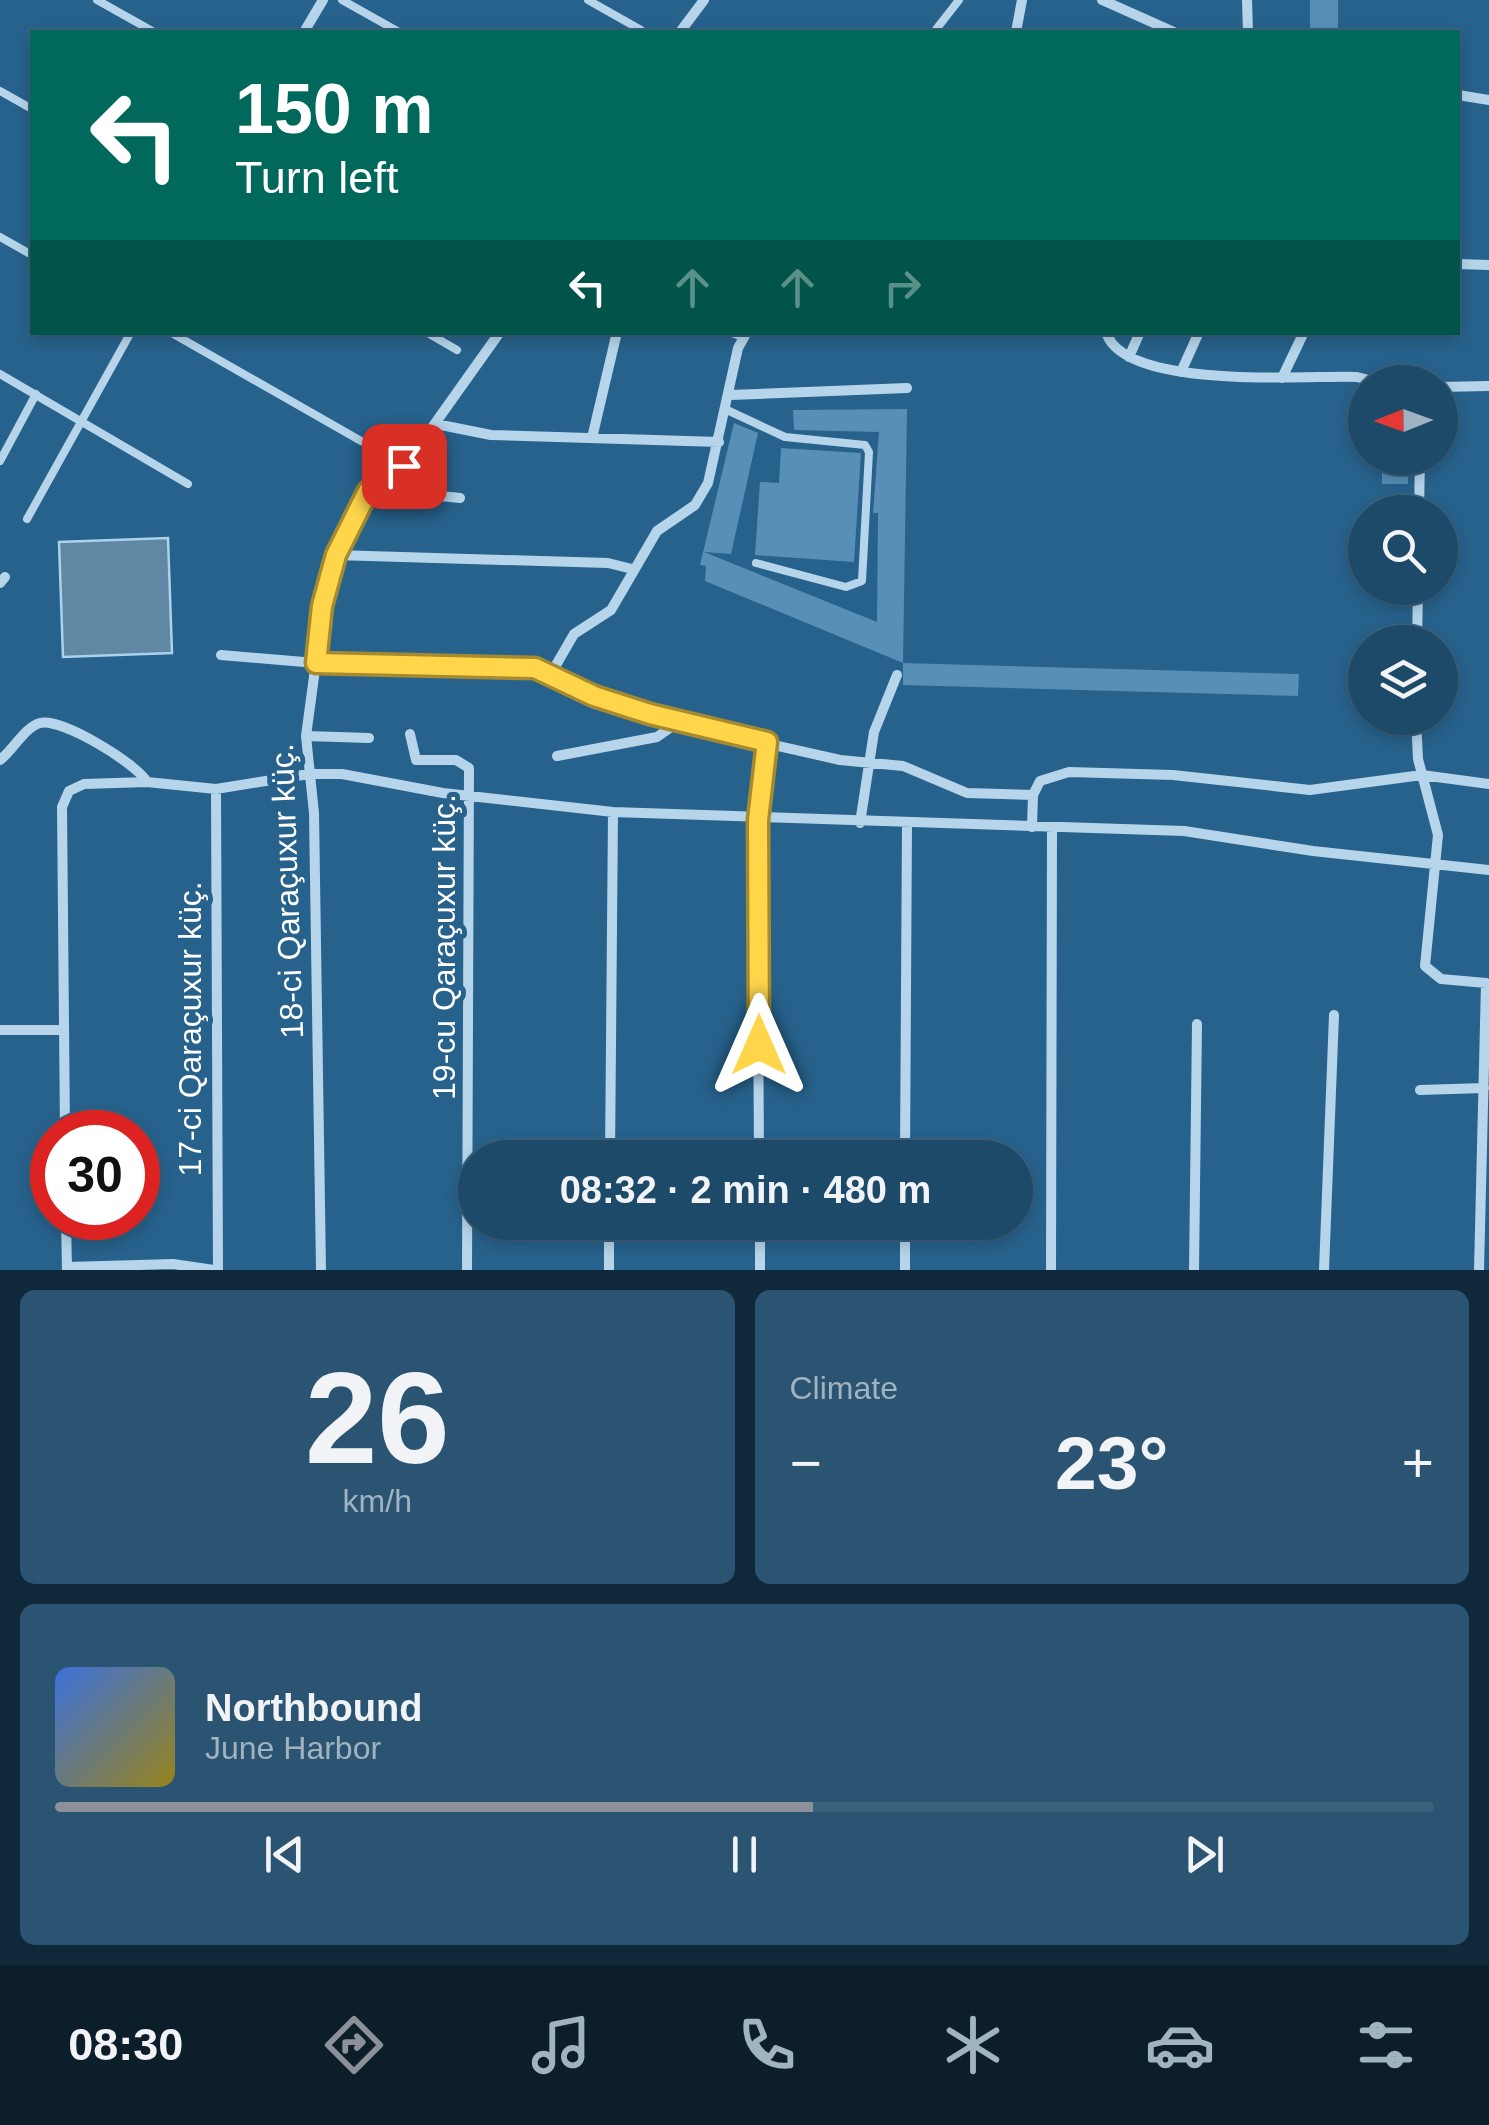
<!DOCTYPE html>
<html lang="en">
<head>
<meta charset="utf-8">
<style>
	:root { --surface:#1d4a69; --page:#2a5471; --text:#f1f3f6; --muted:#a0b3c0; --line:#3b627d; --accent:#8c9099 }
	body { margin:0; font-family:Arial,sans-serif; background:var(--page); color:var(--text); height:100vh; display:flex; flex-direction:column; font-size:38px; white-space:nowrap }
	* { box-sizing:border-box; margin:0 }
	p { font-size:32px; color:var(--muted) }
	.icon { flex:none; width:55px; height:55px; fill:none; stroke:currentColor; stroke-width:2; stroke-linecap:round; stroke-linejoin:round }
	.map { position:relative; height:1270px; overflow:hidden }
	.details { display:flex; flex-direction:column; gap:20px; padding:20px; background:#10293a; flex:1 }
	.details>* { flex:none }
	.hud { position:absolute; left:30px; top:30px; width:1430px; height:305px; border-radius:0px; box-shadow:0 5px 15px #0003,0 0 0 2px var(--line); background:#00695c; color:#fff; overflow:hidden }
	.needle { width:65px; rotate:269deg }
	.controls { position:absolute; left:1348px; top:365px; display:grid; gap:20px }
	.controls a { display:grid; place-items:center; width:110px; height:110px; border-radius:50%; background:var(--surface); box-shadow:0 5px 15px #0003,0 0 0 2px var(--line); font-size:50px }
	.speed { position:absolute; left:30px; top:1110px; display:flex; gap:20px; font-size:50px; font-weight:700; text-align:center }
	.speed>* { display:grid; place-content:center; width:130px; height:130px; border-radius:50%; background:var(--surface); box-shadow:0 5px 15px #0003,0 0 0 2px var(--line); line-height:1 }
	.speed .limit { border:15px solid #d22; background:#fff; color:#111 }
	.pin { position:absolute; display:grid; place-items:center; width:85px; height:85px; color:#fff; margin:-42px; border-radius:20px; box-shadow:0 5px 15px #0006 }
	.me { position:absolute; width:110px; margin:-55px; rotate:0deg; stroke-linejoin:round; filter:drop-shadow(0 0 8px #0008) }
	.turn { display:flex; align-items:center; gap:35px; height:210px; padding:0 40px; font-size:45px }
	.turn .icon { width:130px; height:130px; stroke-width:2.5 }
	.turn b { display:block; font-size:70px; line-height:85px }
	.lanes { display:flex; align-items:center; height:95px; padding:0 40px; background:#0003; justify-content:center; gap:50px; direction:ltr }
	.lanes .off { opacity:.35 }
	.big { font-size:75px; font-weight:700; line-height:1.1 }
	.details .tile { flex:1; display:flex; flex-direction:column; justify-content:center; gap:15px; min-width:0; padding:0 35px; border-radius:15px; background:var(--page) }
	.details .dial { align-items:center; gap:0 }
	.dial b { font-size:130px; line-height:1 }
	.song { display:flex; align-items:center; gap:30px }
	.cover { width:120px; height:120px; border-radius:15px; background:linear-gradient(135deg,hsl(220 70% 55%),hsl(50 70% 35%)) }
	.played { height:10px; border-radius:5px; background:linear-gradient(90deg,var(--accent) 55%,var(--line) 55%) }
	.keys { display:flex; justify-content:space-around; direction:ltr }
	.heat { display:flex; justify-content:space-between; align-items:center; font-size:55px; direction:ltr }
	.details .tiles { flex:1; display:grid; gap:20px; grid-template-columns:1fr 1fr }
	.tile:last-child { grid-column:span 2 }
	.trip { position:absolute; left:458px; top:1140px; width:575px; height:100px; border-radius:50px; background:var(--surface); box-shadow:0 5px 15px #0003,0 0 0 2px var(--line); font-weight:700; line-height:100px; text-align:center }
	.dock { display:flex; height:160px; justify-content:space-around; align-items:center; background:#0c1e2a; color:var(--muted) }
	.dock .icon { width:70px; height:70px }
	.dock .active { color:var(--accent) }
	.dock b { font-size:45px; color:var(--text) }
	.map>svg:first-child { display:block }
	.water { fill:#6087a4; stroke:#aad2eb; stroke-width:2.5 }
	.building { fill:#578fb7 }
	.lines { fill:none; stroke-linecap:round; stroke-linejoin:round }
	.lane { stroke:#b6d5ea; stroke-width:8 }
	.street { stroke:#b6d5ea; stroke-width:10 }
	.route-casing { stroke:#a68a30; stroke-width:25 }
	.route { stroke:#ffd54a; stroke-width:18 }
	.labels { text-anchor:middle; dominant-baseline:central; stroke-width:10; stroke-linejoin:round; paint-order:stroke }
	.street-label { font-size:32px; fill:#fff; stroke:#27628c }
</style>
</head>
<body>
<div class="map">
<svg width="1489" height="1270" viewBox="0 0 1489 1270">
	<rect width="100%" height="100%" fill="#27628c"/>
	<path class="water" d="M168 538 172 653 63 657 59 542Z"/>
	<path class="building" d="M1310 0H1338V32H1310Z
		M907 409 903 663 705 581 706 566 700 565 734 423 758 433 731 554 704 552 877 622 878 513H873L879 432 794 430 793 410Z
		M781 448 861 453 854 562 755 555 760 482 779 483Z
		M1382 458H1408V484H1382Z
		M903 663 1299 674 1298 696 903 685Z"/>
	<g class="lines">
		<path class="lane" d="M97 0 154 32
			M342 0 399 32
			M588 0 641 30
			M934 32 959 0
			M0 91 32 109
			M0 237 32 255
			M170 332 361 441
			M426 332 457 350
			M729 332 743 337
			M0 374 188 484
			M1356 404 1365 400
			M727 410 785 437 865 445 869 452 862 581 846 587 756 563
			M0 461 36 394
			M27 519 131 332"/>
		<path class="street" d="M1102 0 1174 32
			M1247 0 1248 32
			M304 32 323 0
			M680 32 704 0
			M1016 32 1022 0
			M1458 95 1489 100
			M1458 264 1489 265
			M1106 332C1124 391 1308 375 1357 377L1376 382
			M1129 357 1140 332
			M1181 372 1199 332
			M1282 378 1304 332
			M1440 387 1489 386
			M730 395 907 388
			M436 424 491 435 719 442
			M592 438 617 332
			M389 480 411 493 460 498
			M1419 512 1420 458
			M335 555 608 563 632 569
			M0 583 5 577
			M1417 642 1418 588
			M221 655 316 663 535 668 594 696 677 723 840 760 903 766 967 793 1033 795
			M552 672 574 634 611 610 657 531 695 505 708 483 738 348 747 332
			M1416 718 1418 759 1438 835 1425 966 1441 979 1486 983 1479 1270
			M410 734 416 760H456L469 768 467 1270
			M306 736 369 738
			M557 756 657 737 677 723
			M0 760C13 750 25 727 40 723 62 718 136 763 147 782
			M216 789 218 1270
			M860 823 874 732 897 675
			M1032 827 1033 795 1040 781 1069 772 1173 775 1310 790 1422 775 1489 784
			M0 1030H63
			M1420 1090 1484 1088
			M65 1132 62 807 69 791 84 784 147 782 216 789 309 774H342L443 793 613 812 1184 831 1313 851 1489 870
			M610 1158 613 812
			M759 1158 757 820 767 741
			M905 1158 907 824
			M66 1218 67 1270
			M760 1222V1270
			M67 1267 173 1264 214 1270
			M321 1270 314 813 306 736 328 573 368 491 404 467 500 332
			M609 1270V1222
			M905 1270V1222
			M1051 1270 1052 828
			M1194 1270 1197 1024
			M1324 1270 1334 1015"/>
	</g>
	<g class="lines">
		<g class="route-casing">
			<path id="route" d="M404 466 368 491 336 555 322 606 316 663 535 668 594 696 650 714 767 742 758 820 759 1045"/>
		</g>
		<use href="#route" class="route"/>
	</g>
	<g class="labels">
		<g class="street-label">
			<text transform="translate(287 891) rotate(-92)">18-ci Qaraçuxur küç.</text>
			<text transform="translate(444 947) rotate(-90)">19-cu Qaraçuxur küç.</text>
			<text transform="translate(190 1029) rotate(-90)">17-ci Qaraçuxur küç.</text>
		</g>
	</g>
</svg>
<div class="controls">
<a><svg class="needle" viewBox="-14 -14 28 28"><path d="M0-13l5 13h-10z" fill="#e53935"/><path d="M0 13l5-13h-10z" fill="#a0b3c0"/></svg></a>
<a><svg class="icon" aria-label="search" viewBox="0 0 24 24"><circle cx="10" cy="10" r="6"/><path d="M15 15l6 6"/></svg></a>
<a><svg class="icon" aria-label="layers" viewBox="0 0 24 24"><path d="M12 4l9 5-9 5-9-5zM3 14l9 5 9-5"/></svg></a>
</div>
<div class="speed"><div class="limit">30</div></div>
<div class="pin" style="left:404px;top:466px;background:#d93025"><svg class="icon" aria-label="arrive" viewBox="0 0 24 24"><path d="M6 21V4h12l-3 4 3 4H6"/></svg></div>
<svg class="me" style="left:759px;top:1045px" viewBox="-20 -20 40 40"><path d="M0-17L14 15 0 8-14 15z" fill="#ffd54a" stroke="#fff" stroke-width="4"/></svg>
<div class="trip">08:32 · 2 min · 480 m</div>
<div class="hud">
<div class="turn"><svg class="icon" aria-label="left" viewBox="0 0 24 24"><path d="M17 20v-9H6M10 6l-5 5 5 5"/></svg><div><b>150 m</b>Turn left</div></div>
<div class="lanes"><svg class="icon" aria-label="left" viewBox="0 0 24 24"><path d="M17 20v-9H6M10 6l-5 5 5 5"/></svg><svg class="icon off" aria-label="ahead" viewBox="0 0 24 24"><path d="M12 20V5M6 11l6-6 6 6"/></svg><svg class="icon off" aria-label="ahead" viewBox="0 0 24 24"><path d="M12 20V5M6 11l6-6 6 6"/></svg><svg class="icon off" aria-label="right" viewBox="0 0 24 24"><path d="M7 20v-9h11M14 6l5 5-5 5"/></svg></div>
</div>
</div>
<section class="details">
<div class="tiles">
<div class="tile dial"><b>26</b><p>km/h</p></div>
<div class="tile"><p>Climate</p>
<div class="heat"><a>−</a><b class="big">23°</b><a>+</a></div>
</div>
<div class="tile">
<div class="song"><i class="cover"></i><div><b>Northbound</b><p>June Harbor</p></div></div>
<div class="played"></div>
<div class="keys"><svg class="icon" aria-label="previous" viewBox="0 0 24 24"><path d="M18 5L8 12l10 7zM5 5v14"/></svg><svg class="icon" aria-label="pause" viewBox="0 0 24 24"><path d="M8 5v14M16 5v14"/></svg><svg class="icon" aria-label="next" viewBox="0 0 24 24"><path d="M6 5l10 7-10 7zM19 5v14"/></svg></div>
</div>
</div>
</section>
<nav class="dock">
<b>08:30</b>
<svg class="icon active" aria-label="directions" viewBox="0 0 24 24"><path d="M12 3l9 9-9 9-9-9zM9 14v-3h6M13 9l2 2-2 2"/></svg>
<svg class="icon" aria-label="music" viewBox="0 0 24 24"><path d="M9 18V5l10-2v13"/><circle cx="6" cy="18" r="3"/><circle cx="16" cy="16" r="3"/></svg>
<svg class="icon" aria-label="phone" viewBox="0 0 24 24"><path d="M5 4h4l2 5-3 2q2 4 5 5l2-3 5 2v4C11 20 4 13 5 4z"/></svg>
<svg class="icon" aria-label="climate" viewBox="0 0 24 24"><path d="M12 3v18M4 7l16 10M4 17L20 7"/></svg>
<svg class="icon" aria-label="car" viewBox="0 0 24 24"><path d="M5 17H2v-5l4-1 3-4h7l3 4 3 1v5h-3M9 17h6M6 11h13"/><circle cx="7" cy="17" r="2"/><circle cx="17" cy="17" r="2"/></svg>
<svg class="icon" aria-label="filters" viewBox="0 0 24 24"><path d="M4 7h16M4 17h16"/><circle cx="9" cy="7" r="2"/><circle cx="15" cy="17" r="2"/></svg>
</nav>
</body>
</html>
